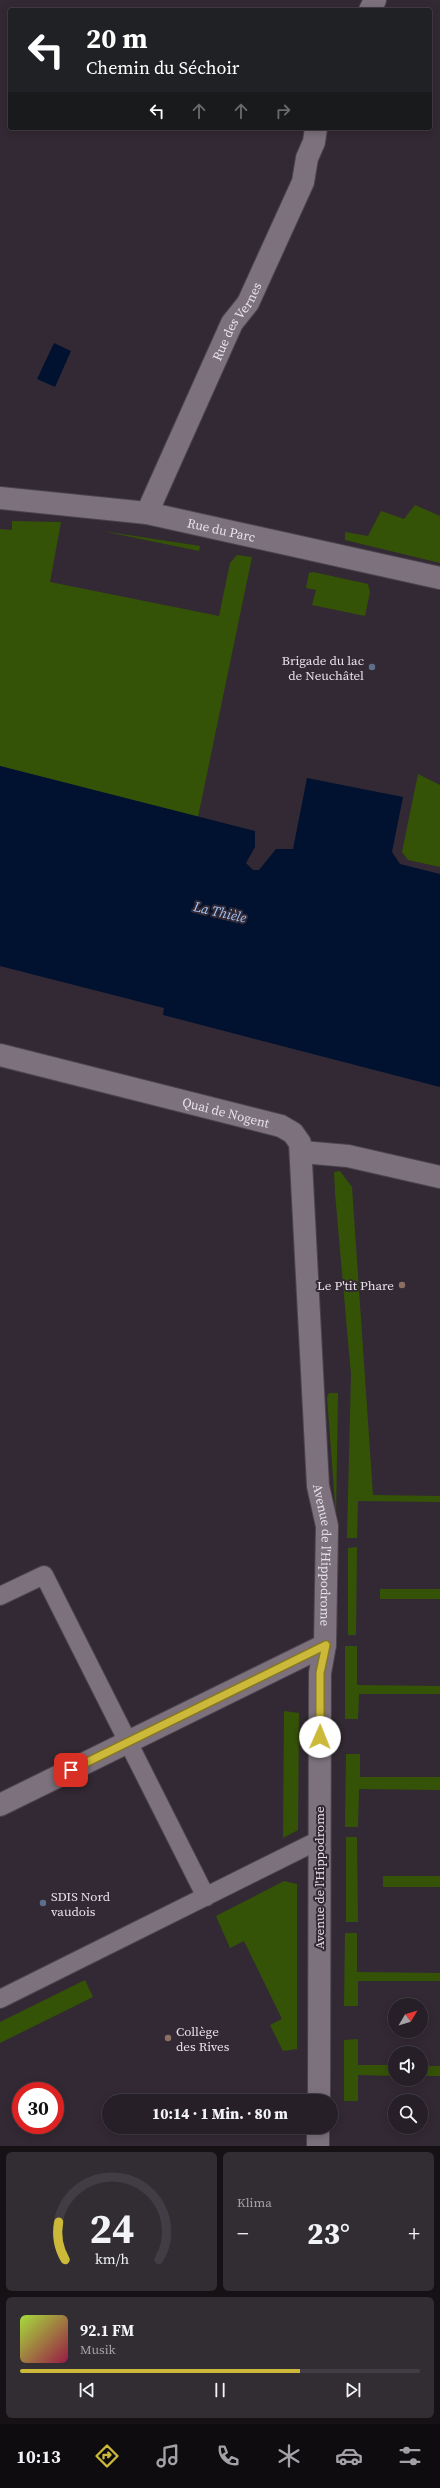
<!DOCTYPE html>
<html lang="de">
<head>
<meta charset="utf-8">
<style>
	:root { --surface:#261f27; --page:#322c33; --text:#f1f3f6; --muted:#a4a2a7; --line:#423d44; --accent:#ccb939 }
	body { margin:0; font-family:"Source Serif 4",serif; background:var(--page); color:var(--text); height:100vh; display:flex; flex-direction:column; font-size:15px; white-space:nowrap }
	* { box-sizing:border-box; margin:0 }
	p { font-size:13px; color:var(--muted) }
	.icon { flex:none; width:22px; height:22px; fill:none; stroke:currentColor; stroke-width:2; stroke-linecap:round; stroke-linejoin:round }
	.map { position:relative; height:2146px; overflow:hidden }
	.side { display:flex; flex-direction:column; gap:6px; padding:6px; background:#151115; flex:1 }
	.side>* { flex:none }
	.banner { position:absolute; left:8px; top:8px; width:424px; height:122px; border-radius:4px; box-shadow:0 2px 10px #0003,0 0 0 1px var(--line); background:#202124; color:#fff; overflow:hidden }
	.needle { width:26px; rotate:52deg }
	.tools { position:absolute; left:388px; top:1998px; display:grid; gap:8px }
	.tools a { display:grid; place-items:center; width:40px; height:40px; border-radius:50%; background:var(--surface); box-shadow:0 2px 10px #0003,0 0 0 1px var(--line); font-size:20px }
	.speed { position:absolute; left:12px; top:2082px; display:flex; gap:8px; font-size:20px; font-weight:700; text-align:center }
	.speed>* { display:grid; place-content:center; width:52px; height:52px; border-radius:50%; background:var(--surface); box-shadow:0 2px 10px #0003,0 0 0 1px var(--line); line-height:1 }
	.speed .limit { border:6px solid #d22; background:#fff; color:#111 }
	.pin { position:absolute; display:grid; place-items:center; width:34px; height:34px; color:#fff; margin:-17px; border-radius:8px; box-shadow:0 2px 6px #0006 }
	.me { position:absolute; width:44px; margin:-22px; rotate:1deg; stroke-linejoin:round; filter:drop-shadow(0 0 3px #0008) }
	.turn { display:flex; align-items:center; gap:14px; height:84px; padding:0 12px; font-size:18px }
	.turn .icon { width:52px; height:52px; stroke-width:2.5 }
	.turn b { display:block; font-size:28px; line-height:34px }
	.lanes { display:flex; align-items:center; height:38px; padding:0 12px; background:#0003; justify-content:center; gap:20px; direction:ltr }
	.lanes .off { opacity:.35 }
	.big { font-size:30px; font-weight:800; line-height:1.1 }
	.side .tile { flex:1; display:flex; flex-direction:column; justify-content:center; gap:6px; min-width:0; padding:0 14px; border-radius:6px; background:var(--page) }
	.side .dial { align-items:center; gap:0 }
	.dial svg { height:104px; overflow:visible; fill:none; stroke:var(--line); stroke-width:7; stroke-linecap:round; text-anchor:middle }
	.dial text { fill:var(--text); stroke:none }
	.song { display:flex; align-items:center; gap:12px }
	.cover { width:48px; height:48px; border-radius:6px; background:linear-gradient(135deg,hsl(80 70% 55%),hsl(340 70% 35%)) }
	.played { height:4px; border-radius:2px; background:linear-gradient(90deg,var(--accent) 70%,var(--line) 70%) }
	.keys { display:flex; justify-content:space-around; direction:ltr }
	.heat { display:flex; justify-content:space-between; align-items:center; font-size:22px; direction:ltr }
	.side .tiles { flex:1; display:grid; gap:6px; grid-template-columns:1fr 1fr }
	.tile:last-child { grid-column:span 2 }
	.trip { position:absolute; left:102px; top:2094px; width:236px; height:40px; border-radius:20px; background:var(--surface); box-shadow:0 2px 10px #0003,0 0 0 1px var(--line); font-weight:800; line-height:40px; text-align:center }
	.dock { display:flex; height:64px; justify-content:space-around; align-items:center; background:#0f0c10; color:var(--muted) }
	.dock .icon { width:28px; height:28px }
	.dock .current { color:var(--accent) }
	.dock b { font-size:18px; color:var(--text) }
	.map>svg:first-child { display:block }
	.green { fill:#355306 }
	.water { fill:#001230 }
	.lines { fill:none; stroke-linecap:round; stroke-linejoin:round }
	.service-casing { stroke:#4c444c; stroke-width:20 }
	.pedestrian-casing { stroke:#4c444c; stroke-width:24 }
	.minor-casing { stroke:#4c444c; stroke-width:24 }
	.service { stroke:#7c717d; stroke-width:18 }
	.pedestrian { stroke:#7c717d; stroke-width:22 }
	.minor { stroke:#7c717d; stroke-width:22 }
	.route-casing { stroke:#857825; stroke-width:10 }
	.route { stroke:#ccb939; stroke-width:7 }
	.service-dot { fill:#5c6f8a; stroke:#332934; stroke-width:1.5 }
	.education-dot { fill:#8d6e63; stroke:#332934; stroke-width:1.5 }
	.labels { text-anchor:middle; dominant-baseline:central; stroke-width:4; stroke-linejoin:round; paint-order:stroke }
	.street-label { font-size:13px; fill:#e7e1e8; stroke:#332934 }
	.poi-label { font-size:13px; fill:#e7e1e8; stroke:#332934; text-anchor:end }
	.water-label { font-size:14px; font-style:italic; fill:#a0c5f9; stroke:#332934 }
</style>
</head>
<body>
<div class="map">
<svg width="440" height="2146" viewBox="0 0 440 2146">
	<rect width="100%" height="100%" fill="#332934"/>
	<path class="green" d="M415 505 440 516V563L345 540V532L368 536 381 511 404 519Z
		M12 521 61 522 50 582 219 616 230 563 237 555 252 557 198 817 0 766V529L12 530Z
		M102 531 200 546 199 551Z
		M313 572 368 584 370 592 365 616 312 605 316 590 306 588 309 573Z
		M418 774 440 785V867L408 860 402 852Z
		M340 1171 352 1187 373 1495 440 1496V1502L358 1501 357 1538H347L351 1375 335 1193 334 1172Z
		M329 1393H338L336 1517 327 1397Z
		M357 1547 356 1635H348V1548Z
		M380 1589H440V1599H380Z
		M345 1646H357V1685L440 1686V1694H359L358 1719H345Z
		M284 1711 299 1713 298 1830 283 1838Z
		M346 1754H360V1777H440V1790L359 1789 358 1827H345Z
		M346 1837H357L358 1922H346Z
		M383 1876H440V1887H383Z
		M284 1881 297 1884V2049L283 2051 270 2025 282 2019 244 1941 230 1948 216 1916Z
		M345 1933H357V1972L440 1973V1981H358V2006H344Z
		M85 1980 93 1997 0 2043V2022Z
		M358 2039V2065H395V2076L358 2075V2101H344V2040Z
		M421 2066H440V2076H421Z"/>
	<path class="water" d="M54 343 71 351 55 387 37 379Z
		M0 766 255 831V847L246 863 253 870H259L276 849H293L307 778 403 797 392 852 400 864 440 874V1087L163 1015 164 1008 0 966Z"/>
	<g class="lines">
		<g class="service-casing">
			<path id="service" d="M0 1596 44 1575 206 1897
				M0 1999 319 1840"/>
		</g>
		<g class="pedestrian-casing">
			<path id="pedestrian" d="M302 1152 348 1156 440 1177"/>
		</g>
		<g class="minor-casing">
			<g id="minor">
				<path d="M370 10 375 0"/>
				<path id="s1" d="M0 498 147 513 440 578"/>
				<path id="s2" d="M147 513 232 323 248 303 303 182 307 158 314 142 316 128"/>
				<path id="s3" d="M0 1055 281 1126 293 1133 300 1143 318 1486 327 1526 325 1645 320 1673 319 2101"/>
				<path d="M0 1805 325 1645"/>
				<path d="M318 2146V2127"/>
			</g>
		</g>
		<use href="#service" class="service"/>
		<use href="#pedestrian" class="pedestrian"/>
		<use href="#minor" class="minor"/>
	</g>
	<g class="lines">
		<g class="route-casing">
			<path id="route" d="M71 1770 326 1645 320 1673V1737"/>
		</g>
		<use href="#route" class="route"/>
	</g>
	<g class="service-dot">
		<circle cx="372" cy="667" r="4"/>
		<circle cx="43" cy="1903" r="4"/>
	</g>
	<g class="education-dot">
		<circle cx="402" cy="1285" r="4"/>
		<circle cx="168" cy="2038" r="4"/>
	</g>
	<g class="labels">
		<g class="street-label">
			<text stroke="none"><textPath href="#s2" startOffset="212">Rue des Vernes</textPath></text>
			<text stroke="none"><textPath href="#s1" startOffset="224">Rue du Parc</textPath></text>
			<text stroke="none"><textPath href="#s3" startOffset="233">Quai de Nogent</textPath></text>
			<text stroke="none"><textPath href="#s3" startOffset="729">Avenue de l'Hippodrome</textPath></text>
			<text transform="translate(319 1878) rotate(-90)">Avenue de l'Hippodrome</text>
		</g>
		<g class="poi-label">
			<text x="364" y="660">Brigade du lac<tspan x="364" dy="15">de Neuchâtel</tspan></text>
			<text x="394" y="1285">Le P'tit Phare</text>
			<text x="51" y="1896" text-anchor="start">SDIS Nord<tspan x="51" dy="15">vaudois</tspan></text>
			<text x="176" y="2031" text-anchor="start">Collège<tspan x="176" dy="15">des Rives</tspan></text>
		</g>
		<g class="water-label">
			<text transform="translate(220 912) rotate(13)">La Thièle</text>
		</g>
	</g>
</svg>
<div class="tools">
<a><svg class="needle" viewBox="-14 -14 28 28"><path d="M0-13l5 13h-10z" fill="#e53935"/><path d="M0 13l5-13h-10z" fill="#a4a2a7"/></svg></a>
<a><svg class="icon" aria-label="sound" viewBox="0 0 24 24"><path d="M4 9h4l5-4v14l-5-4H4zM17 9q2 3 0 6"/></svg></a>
<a><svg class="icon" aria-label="search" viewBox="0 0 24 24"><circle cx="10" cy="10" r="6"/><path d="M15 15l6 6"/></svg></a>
</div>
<div class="speed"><div class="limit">30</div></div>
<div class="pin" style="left:71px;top:1770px;background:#d93025"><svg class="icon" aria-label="arrive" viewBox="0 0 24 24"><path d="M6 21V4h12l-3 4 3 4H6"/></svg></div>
<svg class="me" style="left:320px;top:1737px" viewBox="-20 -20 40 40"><circle r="19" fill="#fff"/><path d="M0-13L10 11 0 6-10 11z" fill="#ccb939"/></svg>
<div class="trip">10:14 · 1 Min. · 80 m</div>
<div class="banner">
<div class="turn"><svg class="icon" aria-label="left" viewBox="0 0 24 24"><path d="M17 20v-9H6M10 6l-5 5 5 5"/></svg><div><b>20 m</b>Chemin du Séchoir</div></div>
<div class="lanes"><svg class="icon" aria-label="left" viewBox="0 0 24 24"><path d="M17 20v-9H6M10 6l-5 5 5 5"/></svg><svg class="icon off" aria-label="ahead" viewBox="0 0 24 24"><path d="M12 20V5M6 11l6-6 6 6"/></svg><svg class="icon off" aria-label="ahead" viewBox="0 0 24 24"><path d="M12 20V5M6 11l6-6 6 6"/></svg><svg class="icon off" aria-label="right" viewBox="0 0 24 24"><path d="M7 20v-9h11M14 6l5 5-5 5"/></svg></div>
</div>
</div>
<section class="side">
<div class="tiles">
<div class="tile dial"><svg viewBox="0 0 100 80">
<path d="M14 69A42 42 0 1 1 86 69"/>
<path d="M14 69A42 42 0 0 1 9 40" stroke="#ccb939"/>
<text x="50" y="56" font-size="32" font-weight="700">24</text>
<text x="50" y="72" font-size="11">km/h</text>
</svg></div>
<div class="tile"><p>Klima</p>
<div class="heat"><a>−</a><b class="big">23°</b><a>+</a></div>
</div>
<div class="tile">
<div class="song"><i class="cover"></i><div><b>92.1 FM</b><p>Musik</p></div></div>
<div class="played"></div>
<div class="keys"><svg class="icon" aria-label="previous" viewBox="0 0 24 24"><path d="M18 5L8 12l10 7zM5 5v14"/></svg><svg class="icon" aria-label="pause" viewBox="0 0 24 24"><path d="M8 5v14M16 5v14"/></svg><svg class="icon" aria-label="next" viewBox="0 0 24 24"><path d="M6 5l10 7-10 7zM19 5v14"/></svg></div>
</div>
</div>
</section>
<nav class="dock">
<b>10:13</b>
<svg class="icon current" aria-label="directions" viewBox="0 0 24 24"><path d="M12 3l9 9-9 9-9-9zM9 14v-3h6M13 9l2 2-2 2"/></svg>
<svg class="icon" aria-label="music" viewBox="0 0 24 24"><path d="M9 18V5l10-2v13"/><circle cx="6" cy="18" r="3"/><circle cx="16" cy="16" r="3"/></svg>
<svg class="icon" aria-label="phone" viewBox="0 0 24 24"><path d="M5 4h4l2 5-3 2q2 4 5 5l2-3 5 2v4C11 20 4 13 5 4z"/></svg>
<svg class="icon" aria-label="climate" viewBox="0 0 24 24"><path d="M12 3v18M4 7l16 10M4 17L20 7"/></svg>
<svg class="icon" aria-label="car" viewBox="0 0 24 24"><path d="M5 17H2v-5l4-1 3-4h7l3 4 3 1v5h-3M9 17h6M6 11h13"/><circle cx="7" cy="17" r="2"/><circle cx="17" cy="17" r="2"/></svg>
<svg class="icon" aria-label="filters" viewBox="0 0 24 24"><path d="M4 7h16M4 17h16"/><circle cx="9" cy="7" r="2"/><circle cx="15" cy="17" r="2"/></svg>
</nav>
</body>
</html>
